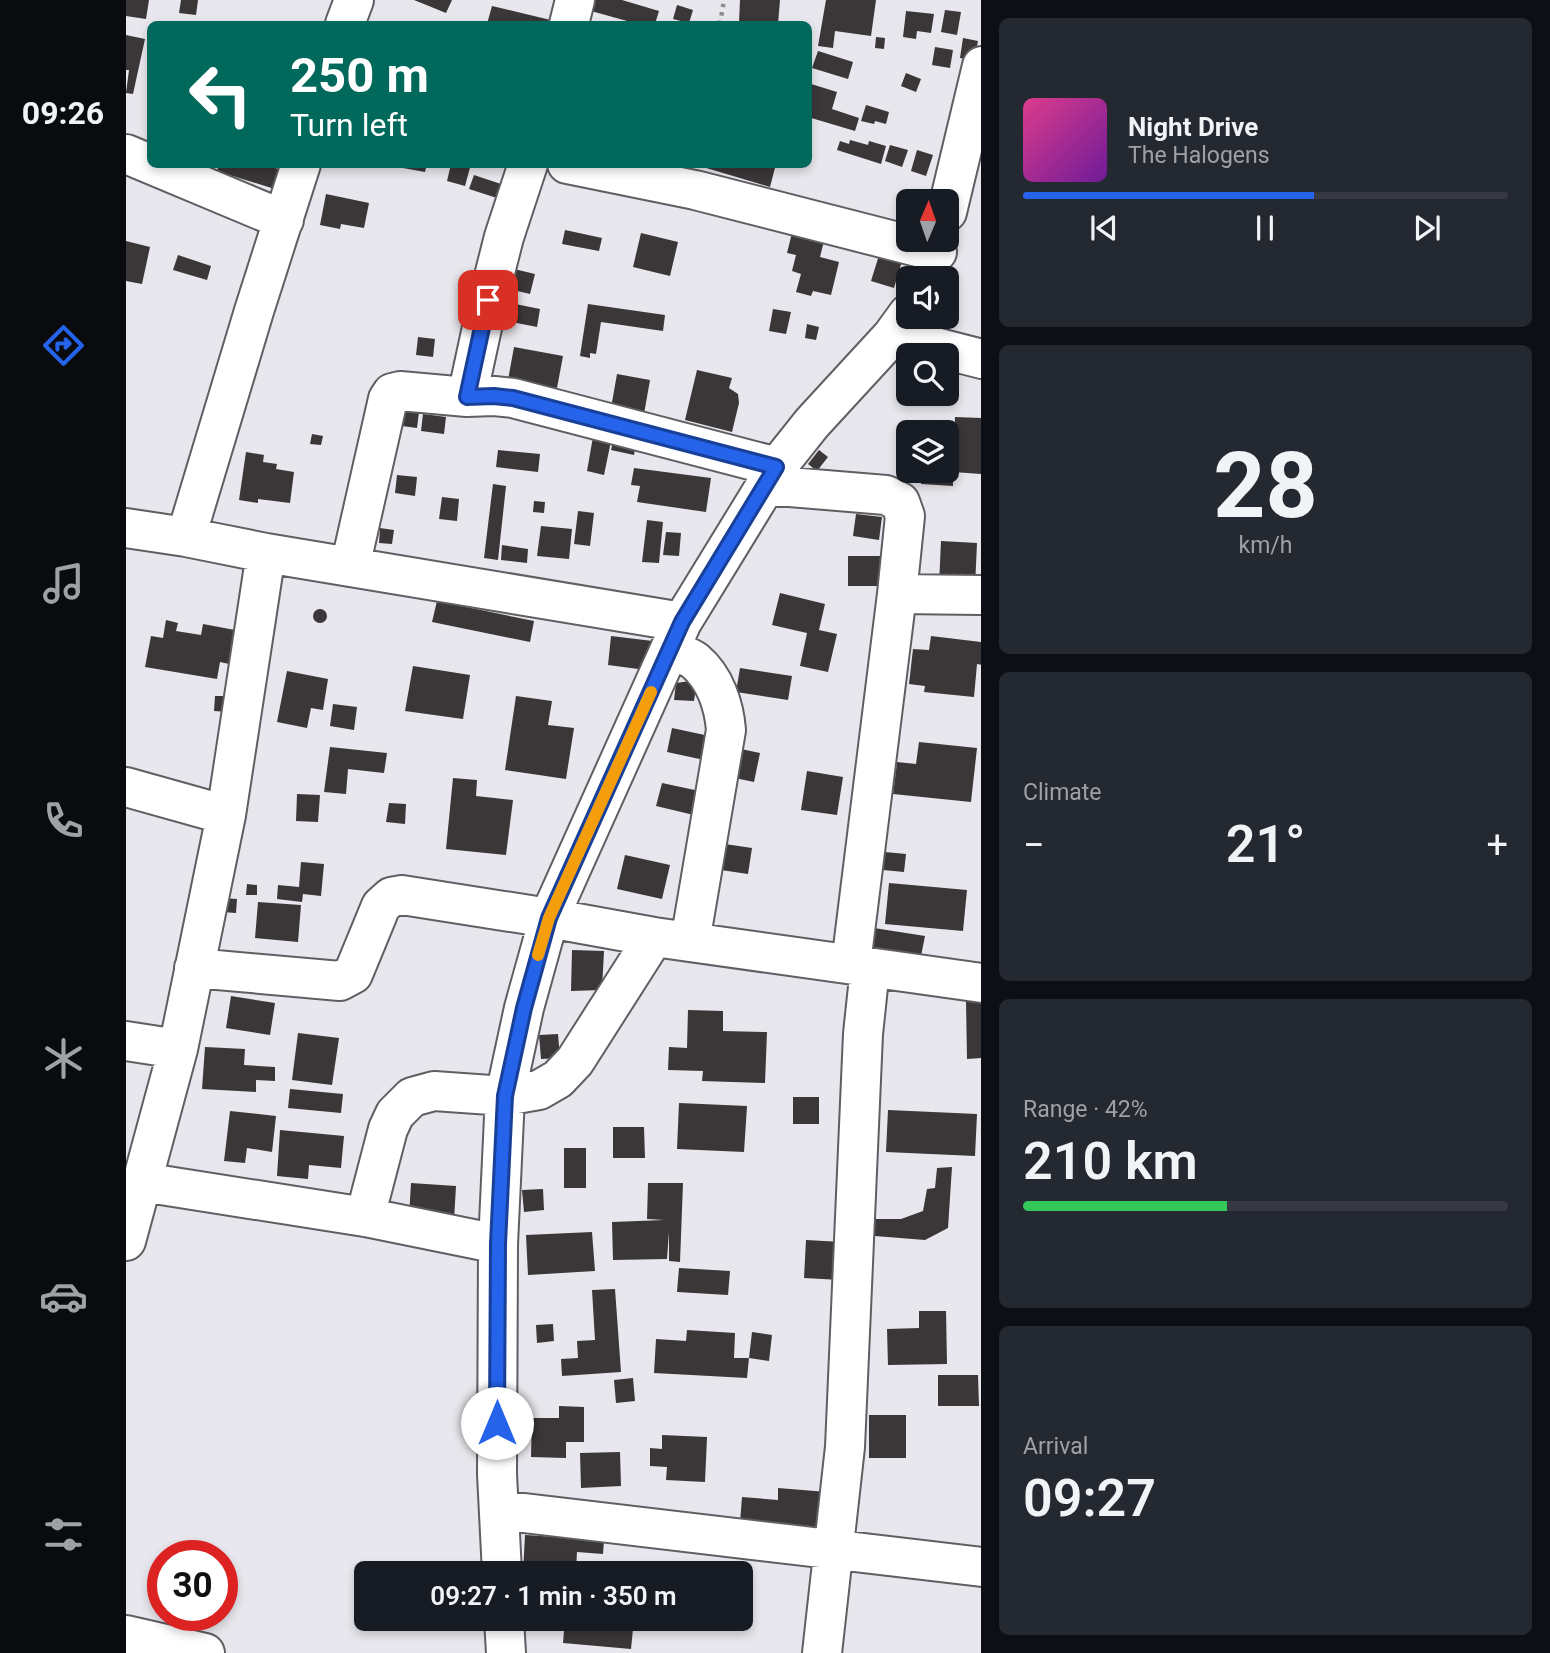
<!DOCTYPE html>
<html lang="en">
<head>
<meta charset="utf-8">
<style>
	:root { --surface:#171b24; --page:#242831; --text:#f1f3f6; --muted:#9ea1a6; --line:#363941; --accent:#2563eb }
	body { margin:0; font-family:Roboto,sans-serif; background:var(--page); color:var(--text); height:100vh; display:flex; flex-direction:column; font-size:26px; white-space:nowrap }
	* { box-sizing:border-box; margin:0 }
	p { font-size:23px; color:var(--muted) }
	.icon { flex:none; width:38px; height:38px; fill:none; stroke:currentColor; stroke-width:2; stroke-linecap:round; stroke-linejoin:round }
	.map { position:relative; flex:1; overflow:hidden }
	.drawer { display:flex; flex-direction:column; gap:18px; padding:18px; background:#0d0f14; width:569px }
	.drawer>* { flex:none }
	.hud { position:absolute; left:21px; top:21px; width:665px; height:147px; border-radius:10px; box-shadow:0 4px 10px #0003; background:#00695c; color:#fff; overflow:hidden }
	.needle { width:46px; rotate:2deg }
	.fabs { position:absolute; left:770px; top:189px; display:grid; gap:14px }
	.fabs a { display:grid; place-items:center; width:63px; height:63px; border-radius:10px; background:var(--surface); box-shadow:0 4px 10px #0003; font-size:35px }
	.speed { position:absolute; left:21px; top:1540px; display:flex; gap:14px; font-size:35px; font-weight:700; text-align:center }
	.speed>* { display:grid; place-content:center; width:91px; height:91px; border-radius:50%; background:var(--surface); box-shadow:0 4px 10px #0003; line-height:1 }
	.speed .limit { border:10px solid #d22; background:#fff; color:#111 }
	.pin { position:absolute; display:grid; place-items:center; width:60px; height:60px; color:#fff; margin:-30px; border-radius:14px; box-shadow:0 4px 10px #0006 }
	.me { position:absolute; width:77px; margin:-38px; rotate:0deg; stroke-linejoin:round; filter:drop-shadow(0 0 5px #0008) }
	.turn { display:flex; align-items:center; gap:24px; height:147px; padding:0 28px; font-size:32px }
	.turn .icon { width:91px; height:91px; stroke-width:2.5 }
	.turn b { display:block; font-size:49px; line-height:60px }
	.big { font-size:52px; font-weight:600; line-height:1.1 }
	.drawer .widget { flex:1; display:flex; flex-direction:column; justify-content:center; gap:10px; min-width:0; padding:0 24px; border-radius:10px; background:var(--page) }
	.drawer .dial { align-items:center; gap:0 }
	.dial b { font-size:91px; line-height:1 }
	.song { display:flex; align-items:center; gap:21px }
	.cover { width:84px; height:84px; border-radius:10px; background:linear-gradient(135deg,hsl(330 70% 55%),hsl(280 70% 35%)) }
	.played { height:7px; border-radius:4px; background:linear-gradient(90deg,var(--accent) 60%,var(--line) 60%) }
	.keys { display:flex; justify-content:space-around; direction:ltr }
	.heat { display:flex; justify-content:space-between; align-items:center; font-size:38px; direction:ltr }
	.charge { height:10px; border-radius:5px; background:linear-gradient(90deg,#34c759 42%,var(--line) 0) }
	.trip { position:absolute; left:228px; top:1561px; width:399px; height:70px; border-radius:10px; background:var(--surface); box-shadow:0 4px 10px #0003; font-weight:600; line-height:70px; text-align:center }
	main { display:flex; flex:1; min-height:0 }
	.tabs { display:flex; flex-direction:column; width:126px; justify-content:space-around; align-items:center; background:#090b0e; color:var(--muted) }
	.tabs .icon { width:49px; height:49px }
	.tabs .selected { color:var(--accent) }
	.tabs b { font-size:32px; color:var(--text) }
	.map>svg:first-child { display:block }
	.building { fill:#3b3638 }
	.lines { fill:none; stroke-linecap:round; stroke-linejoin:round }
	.minor-casing { stroke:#5e5e63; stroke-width:42 }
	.path { stroke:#8c8c90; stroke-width:4.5; stroke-dasharray:3.5 5; stroke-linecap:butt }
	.minor { stroke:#fff; stroke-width:38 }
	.route-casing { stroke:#184099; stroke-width:18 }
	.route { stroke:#2563eb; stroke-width:12 }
	.slow { stroke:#f59e0b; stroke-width:12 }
</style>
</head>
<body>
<main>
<nav class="tabs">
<b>09:26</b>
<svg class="icon selected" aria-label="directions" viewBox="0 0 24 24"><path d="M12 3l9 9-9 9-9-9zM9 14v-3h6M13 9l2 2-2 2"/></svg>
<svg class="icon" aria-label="music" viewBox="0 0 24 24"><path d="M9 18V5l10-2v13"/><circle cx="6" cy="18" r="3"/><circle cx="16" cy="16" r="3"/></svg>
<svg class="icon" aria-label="phone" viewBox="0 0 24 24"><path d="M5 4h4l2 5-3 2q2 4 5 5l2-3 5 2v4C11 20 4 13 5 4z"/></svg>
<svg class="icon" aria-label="climate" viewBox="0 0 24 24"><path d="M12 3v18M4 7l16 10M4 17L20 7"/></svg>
<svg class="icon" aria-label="car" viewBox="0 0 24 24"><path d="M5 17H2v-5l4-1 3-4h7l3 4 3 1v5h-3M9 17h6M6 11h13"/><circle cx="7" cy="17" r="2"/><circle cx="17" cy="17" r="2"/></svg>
<svg class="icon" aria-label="filters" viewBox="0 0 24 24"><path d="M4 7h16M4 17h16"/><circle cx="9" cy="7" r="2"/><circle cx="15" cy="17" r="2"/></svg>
</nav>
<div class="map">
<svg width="856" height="1653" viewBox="0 0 856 1653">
	<rect width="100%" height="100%" fill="#e7e7ed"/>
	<path class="building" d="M0 0H23L20 19 0 16Z
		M55 0H72L70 15 53 13Z
		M288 0H326L320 13Z
		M469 0H496L533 11 529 24H512L465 11Z
		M614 0H654L652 24 613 23Z
		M700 0H750L745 36 709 31 707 48 692 46Z
		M551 5 567 10 563 23 547 19Z
		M366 6 437 23V24H361Z
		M819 10 835 12 831 35 815 32Z
		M780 11 808 14 805 33 791 31 790 39 777 37Z
		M0 35 19 39 7 94 0 93 3 70H0Z
		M750 37 759 38 758 49 749 48Z
		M837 38 852 41 848 61 834 58Z
		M809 47 827 50 824 68 806 65Z
		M692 51 727 62 722 79 686 68Z
		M780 73 795 79 790 92 775 86Z
		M682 83 711 92 706 109 733 118 729 131 682 117Z
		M740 105 763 112 760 124 749 121 748 124 735 121Z
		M724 140 742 145 743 141 760 146 755 164 711 150 714 141 723 144Z
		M764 145 782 150 776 167 759 161Z
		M791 150 807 155 800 176 785 171Z
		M93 164H138L161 172 155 191 91 171Z
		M266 164H301L299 172 266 166Z
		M325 164H345L339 186 321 181Z
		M578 164H650L644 187 577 167Z
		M348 175 381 186 386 203 343 189Z
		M200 194 243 203 238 228 215 224 214 229 194 225Z
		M439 230 476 238 473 251 436 244Z
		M515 233 552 242 544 276 507 267Z
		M666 233 698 241 694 257 713 262 705 295 687 291 685 296 670 292 675 274 666 271 670 255 661 253Z
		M0 241 24 247 16 284 0 281Z
		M754 252 777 258 768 288 745 281Z
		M52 255 85 266 81 280 47 270Z
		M388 269 409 274 404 294 383 289Z
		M374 301 414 309 411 327 371 319Z
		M462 304 539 315 537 331 475 322 470 354 464 353V358L454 356Z
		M647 309 665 312 660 334 643 331Z
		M681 324 693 327 690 340 679 338Z
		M292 337 309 339 307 357 290 355Z
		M388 347 437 356 431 388 382 380Z
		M571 370 606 378 603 388 612 394 613 403 606 432 559 420Z
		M491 374 524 380 518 414 485 408Z
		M278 411 293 412 291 428 276 426Z
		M297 414 320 417 318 434 295 431Z
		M829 417 856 418V474L827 472V486L795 484 796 471H821V445H828Z
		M489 433 511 438 508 455 485 450Z
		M186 434 197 436 195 445 184 444Z
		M467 437 485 441 478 475 461 471Z
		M372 450 414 454 412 472 370 467Z
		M693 450 702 457 691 471 682 464Z
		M120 452 138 455 137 462 151 464 150 469 168 472 164 503 132 499V503L113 500Z
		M508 468 585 478 580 512 511 502 514 486 505 485Z
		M271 475 291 477 289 496 269 493Z
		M367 484 380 486 372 560 358 558Z
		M316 497 333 499 331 521 313 519Z
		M408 501 419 502 418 513 407 512Z
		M452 511 468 513 464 546 448 544Z
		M730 514 756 517 753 540 727 536Z
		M521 520 537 522 533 563 516 562Z
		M415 526 446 529 443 559 411 556Z
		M254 528 268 530 266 544 253 543Z
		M540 532 555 533 553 556 537 555Z
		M815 541 851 543 849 587 813 585Z
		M376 545 402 549 401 563 375 560Z
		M722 556H761V586H722Z
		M654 593 699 604 693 630 711 634 702 672 674 666 681 633 646 625Z
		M311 601 408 621 404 642 306 622Z
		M187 616a7 7 0 1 1 14 0a7 7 0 1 1-14 0Z
		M40 620 52 623 50 631 75 635 77 624 109 630 103 664 94 662 91 679 19 667 25 636 37 638Z
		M485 636 535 642 520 670 482 665Z
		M805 636 856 642V665L851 664 848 697 798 692 799 686 783 684 787 649 803 650Z
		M287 666 344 675 337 719 279 711Z
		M614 668 666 676 662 700 610 692Z
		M161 671 202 679 197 710 185 708 181 728 151 722Z
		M571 680 568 701 548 700 550 683Z
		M89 696H104L102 712 88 711Z
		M390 696 426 701 422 725 448 728 440 779 379 770Z
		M207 704 231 707 228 730 204 726Z
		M546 728 588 737 583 761 541 752Z
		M793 742 851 748 845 802 767 794 771 762 790 764Z
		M204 747 261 753 258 773 222 769 220 794 198 792Z
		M615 749 634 753 628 782 609 778Z
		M681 771 717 777 711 815 675 810Z
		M327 778 351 780 350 796 387 800 380 855 320 849Z
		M536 783 578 792 572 816 530 806Z
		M171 794 194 795 192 822 170 821Z
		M263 803 280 804 279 824 260 822Z
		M599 844 626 848 622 874 595 870Z
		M759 852 780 854 778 872 757 870Z
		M499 855 544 865 536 899 491 889Z
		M175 862 198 864 195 896 177 894 176 902 151 899 152 885 173 887Z
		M763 883 841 890 837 931 759 924Z
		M121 884 131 885V895H120Z
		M97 898 111 899 110 913 96 912Z
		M132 902 175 905 172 942 129 938Z
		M748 928 799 936 795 956 745 949Z
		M446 950 478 951 476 990 445 991Z
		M105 996 149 1003 144 1035 100 1028Z
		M856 999V1058L841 1059 840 1000Z
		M562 1010 597 1011V1031L641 1032 639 1083 576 1081 577 1071 542 1070 543 1047 561 1048Z
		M172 1033 213 1038 206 1085 166 1080Z
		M432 1034 434 1058 415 1059 413 1035Z
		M79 1047 119 1049 118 1065 149 1067V1081L130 1080V1092L76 1089Z
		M164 1089 217 1094 215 1113 162 1108Z
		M667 1097H693V1124H667Z
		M553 1103 621 1106 618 1152 551 1149Z
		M762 1110 851 1114 849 1156 760 1152Z
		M104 1111 150 1116 146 1152 121 1148 119 1163 98 1161Z
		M487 1127H518L519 1158H487Z
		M154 1130 218 1136 215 1168 183 1165 182 1179 151 1176Z
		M438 1148H460V1188H438Z
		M826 1167 822 1228 799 1240 749 1236 747 1219H775L797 1211 801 1189 809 1188 811 1168Z
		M285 1183 330 1186 328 1220 283 1217Z
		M522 1183H557L554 1262 543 1261V1232L541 1259 487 1260 486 1222 538 1220 521 1219Z
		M417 1189 418 1210 398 1212 396 1190Z
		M466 1232 469 1271 402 1275 400 1235Z
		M680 1240 716 1242 714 1280 678 1278Z
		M553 1268 604 1271 602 1295 551 1292Z
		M489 1289 495 1372 436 1376 435 1359 452 1358 451 1341 469 1340 466 1290Z
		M793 1311H820L821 1364 762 1365 761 1329 793 1328Z
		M427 1324 428 1341 411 1343 410 1325Z
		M561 1330 609 1333 608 1358H623L626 1332 646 1335 643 1361 623 1358 621 1378 528 1373 530 1339 560 1341Z
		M812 1375H852L853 1406H812Z
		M507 1378 509 1401 490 1403 488 1380Z
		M433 1406 458 1407V1442H440V1458L405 1457 406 1418H433Z
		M743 1415H780V1458H743Z
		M536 1435 581 1437 579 1482 540 1480 541 1467 524 1466V1448L536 1449Z
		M494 1452 495 1486 455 1488 454 1453Z
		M652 1488 701 1492 698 1530 614 1523 616 1497 652 1500Z
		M399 1535 478 1540 477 1554 451 1552 450 1569 408 1566 407 1573H397Z
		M439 1619H508L505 1649 437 1643Z"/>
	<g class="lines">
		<g class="minor-casing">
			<path id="minor" d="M219 24 228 0
				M443 24 449 0
				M0 154 158 220
				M441 164 569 190 811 252
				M821 212 856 66
				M766 336 856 359
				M341 397 362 300 378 237 402 164
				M639 485 760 495 774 502 779 516 771 594 725 964
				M0 528 60 537 140 553 556 622
				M60 537 128 311 175 164
				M224 567 262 399 266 393 274 391 341 397 368 396 387 398 651 467
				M771 594 856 595
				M544 649C552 653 562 656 569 661 589 678 598 705 600 730L564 942
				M0 787 100 815
				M68 968 214 981 227 974 255 906 265 897 276 895 423 918 528 937 856 983
				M0 1041 52 1049
				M16 1182 239 1217 372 1244
				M239 1217 262 1129 269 1114 286 1097 308 1091 379 1096 413 1090 432 1079 449 1061 528 937
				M0 1241 52 1049 100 815 140 553
				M373 1510 856 1567
				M376 1573 371 1474 372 1244 379 1096 398 1008 423 918 556 622 651 467 686 423 766 336 782 314
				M378 1619 380 1653
				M0 1635 79 1653
				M696 1653 719 1447 737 1034 744 968"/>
		</g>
		<path class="path" d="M594 24 598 0"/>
		<use href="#minor" class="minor"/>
	</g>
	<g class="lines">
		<g class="route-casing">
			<path id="route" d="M362 300 341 397 368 396 387 398 650 467 556 622 423 918 398 1008 379 1096 372 1244 371 1423"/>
		</g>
		<use href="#route" class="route"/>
		<path class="slow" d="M412 955 423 918 525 692"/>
	</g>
</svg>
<div class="fabs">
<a><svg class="needle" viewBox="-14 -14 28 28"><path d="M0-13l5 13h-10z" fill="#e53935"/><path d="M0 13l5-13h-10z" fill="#9ea1a6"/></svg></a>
<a><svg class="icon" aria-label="sound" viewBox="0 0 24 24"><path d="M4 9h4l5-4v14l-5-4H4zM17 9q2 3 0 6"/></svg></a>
<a><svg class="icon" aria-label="search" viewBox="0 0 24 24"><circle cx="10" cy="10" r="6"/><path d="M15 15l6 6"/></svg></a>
<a><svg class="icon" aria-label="layers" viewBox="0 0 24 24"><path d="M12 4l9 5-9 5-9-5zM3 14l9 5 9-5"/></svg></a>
</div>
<div class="speed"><div class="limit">30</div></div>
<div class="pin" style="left:362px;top:300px;background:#d93025"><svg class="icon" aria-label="arrive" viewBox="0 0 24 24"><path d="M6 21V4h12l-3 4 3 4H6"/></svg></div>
<svg class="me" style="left:371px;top:1423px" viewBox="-20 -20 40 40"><circle r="19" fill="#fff"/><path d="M0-13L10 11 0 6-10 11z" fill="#2563eb"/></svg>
<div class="trip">09:27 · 1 min · 350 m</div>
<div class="hud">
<div class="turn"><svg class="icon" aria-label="left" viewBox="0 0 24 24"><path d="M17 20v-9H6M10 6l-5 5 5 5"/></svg><div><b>250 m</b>Turn left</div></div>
</div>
</div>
<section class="drawer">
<div class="widget">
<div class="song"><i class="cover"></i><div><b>Night Drive</b><p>The Halogens</p></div></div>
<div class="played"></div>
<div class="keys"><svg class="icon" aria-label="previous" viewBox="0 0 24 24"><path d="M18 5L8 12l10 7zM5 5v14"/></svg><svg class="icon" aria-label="pause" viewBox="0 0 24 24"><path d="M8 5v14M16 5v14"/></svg><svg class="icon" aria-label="next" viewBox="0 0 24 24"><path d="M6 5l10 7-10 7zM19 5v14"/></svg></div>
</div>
<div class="widget dial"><b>28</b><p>km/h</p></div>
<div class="widget"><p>Climate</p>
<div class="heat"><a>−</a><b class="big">21°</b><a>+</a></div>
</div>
<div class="widget"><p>Range · 42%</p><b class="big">210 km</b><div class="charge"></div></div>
<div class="widget"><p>Arrival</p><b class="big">09:27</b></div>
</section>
</main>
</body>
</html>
